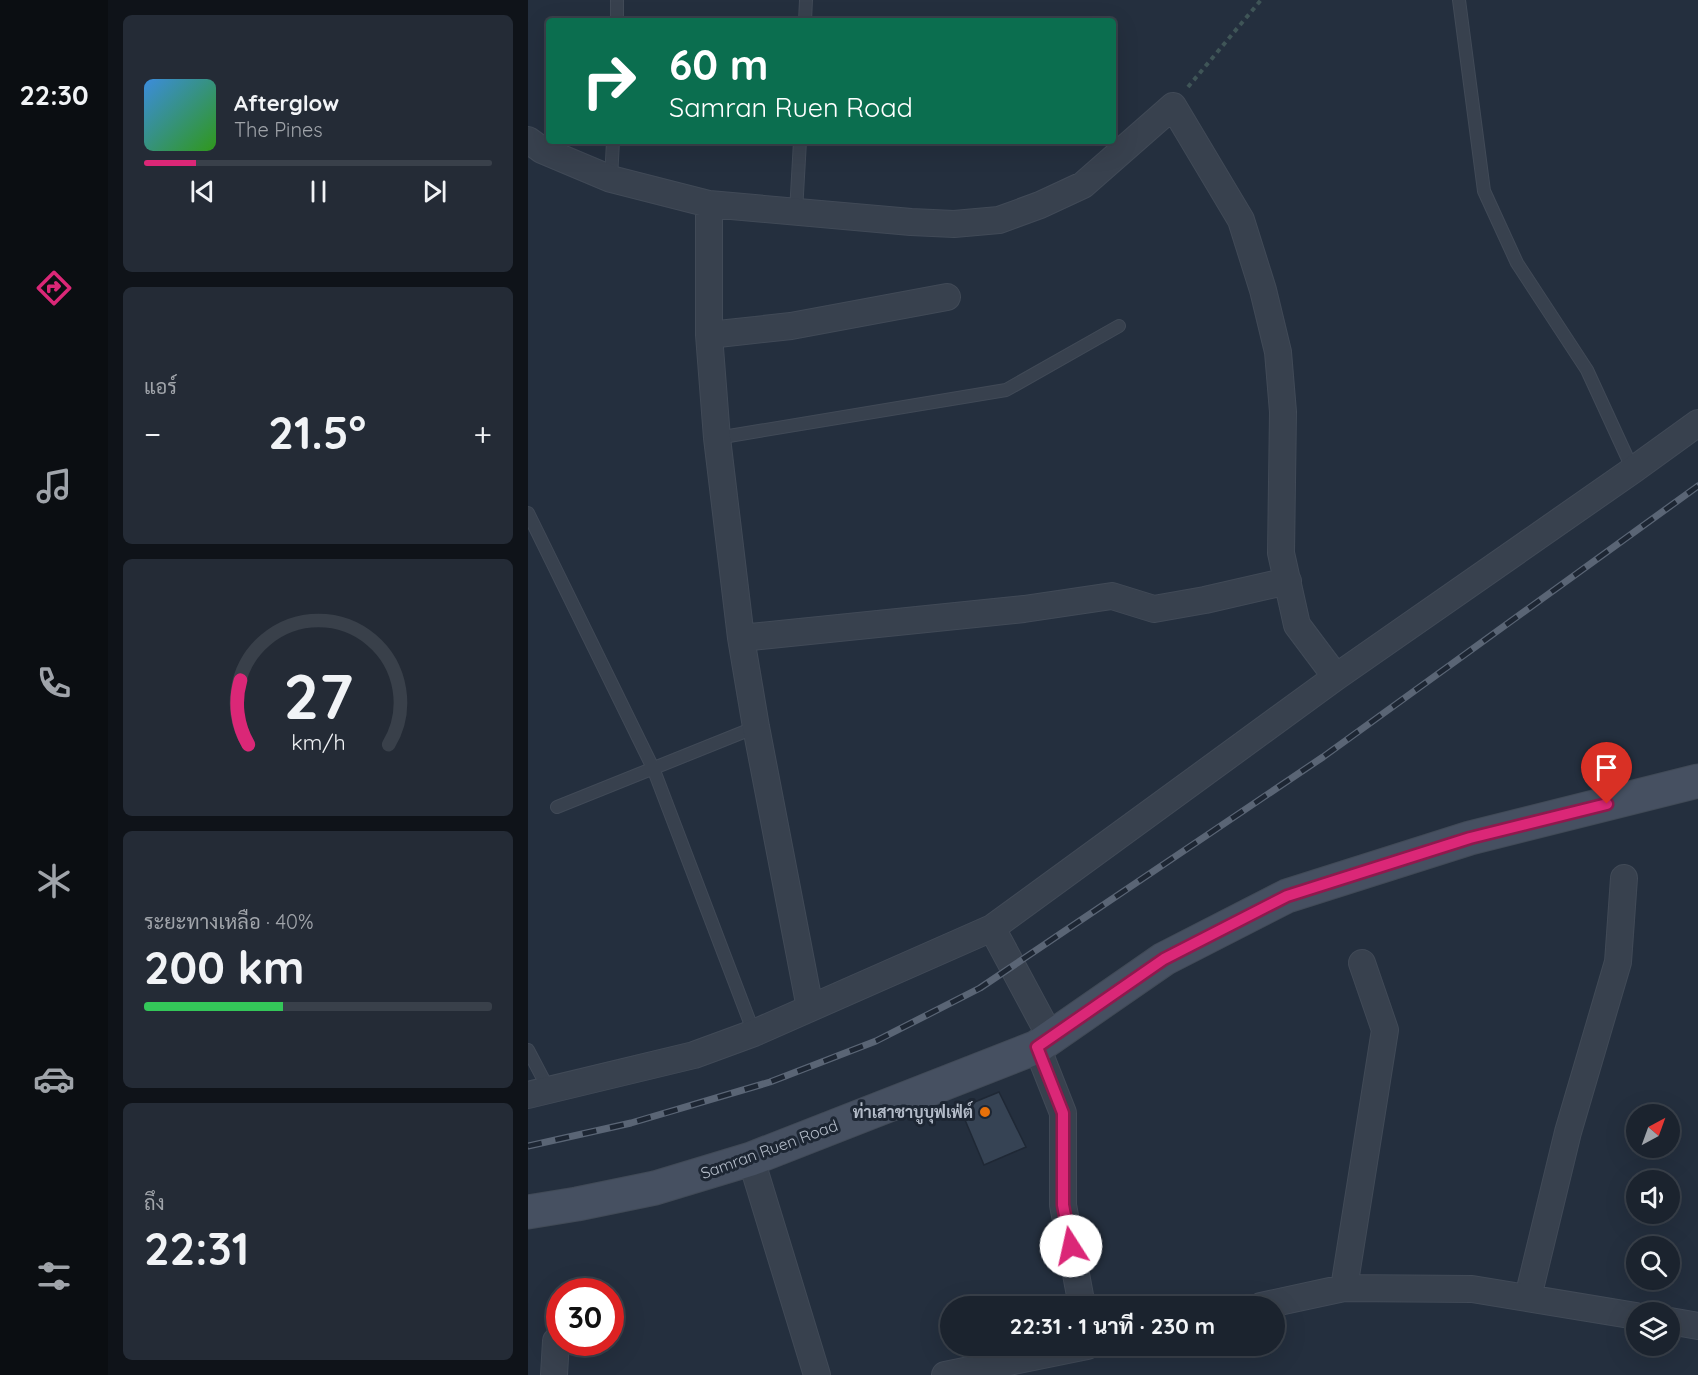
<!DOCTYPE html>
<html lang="th">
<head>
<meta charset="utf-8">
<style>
	:root { --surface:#1b232e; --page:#242b36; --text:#f1f3f6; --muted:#a0a4aa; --line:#39404a; --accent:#db2777 }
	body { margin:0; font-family:Quicksand,Sarabun,sans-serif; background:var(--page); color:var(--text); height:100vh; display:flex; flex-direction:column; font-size:22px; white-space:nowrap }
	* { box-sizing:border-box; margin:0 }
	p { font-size:20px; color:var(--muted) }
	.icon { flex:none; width:33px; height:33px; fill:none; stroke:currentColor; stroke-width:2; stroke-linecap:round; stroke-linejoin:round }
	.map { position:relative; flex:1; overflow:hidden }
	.side { display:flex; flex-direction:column; gap:15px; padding:15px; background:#0f1319; width:420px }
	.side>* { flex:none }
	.hud { position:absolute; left:18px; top:18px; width:570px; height:126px; border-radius:6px; box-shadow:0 6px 24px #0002,0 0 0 2px var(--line); background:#0b6e4f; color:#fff; overflow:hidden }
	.needle { width:39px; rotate:41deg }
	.tools { position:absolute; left:1098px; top:1104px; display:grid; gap:12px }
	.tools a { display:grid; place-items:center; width:54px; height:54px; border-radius:50%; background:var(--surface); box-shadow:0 6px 24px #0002,0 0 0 2px var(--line); font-size:30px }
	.speed { position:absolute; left:18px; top:1278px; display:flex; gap:12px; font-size:30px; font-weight:700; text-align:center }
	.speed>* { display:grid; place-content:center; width:78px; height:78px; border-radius:50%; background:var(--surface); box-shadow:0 6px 24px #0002,0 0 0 2px var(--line); line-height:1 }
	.speed .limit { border:9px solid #d22; background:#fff; color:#111 }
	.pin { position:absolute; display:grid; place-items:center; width:51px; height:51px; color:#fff; margin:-62px -26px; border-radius:50% 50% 50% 0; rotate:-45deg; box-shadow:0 0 6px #0007 }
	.pin .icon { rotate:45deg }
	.me { position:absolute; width:66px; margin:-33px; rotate:350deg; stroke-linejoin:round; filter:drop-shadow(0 0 4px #0008) }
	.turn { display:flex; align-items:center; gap:21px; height:126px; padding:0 24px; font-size:27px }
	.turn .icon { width:78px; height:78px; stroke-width:2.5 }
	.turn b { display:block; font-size:42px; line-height:51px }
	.big { font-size:45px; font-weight:700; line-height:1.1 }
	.side .widget { flex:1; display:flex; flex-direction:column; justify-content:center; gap:9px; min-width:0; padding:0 21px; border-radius:9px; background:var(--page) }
	.side .dial { align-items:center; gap:0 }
	.dial svg { height:156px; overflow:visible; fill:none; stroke:var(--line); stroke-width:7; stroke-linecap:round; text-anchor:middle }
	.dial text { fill:var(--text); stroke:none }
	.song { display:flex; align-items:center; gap:18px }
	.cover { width:72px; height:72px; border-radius:9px; background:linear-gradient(135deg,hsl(210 70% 55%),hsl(110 70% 35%)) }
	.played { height:6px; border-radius:3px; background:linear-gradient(90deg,var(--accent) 15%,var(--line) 15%) }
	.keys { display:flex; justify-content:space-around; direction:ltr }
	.heat { display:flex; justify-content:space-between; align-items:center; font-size:33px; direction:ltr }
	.charge { height:9px; border-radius:4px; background:linear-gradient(90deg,#34c759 40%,var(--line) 0) }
	.trip { position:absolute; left:412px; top:1296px; width:345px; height:60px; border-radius:30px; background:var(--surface); box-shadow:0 6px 24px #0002,0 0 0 2px var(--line); font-weight:700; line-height:60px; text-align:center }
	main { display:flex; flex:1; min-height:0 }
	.tab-bar { display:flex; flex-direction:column; width:108px; justify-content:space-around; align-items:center; background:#0b0e12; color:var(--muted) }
	.tab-bar .icon { width:42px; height:42px }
	.tab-bar .current { color:var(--accent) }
	.tab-bar b { font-size:27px; color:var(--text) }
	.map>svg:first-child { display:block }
	.building { fill:#364354; stroke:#1f2835; stroke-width:1.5 }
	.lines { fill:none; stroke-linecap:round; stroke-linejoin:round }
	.lane-casing { stroke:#414a57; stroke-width:14 }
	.street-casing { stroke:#414a57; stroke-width:28 }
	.secondary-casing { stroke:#414a57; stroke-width:35 }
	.path { stroke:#3f5557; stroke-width:4; stroke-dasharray:4.5 4.5; stroke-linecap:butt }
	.lane { stroke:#38414e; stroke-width:12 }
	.street { stroke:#38414e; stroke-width:26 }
	.secondary { stroke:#465061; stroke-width:33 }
	.rail-casing { stroke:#5a6575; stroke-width:7 }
	.rail { stroke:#1d2633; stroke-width:4.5; stroke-dasharray:14; stroke-linecap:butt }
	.route-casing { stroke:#8e194d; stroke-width:15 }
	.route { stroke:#db2777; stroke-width:10 }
	.food-dot { fill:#e8710a; stroke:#1d2633; stroke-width:2 }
	.labels { text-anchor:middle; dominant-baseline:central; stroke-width:6; stroke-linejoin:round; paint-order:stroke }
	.poi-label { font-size:16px; font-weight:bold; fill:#b4bcc9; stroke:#1d2633; text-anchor:end }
	.street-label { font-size:16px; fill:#b4bcc9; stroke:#1d2633 }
</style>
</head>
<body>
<main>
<nav class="tab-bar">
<b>22:30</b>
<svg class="icon current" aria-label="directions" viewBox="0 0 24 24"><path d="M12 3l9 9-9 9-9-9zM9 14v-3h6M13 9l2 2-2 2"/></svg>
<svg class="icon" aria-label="music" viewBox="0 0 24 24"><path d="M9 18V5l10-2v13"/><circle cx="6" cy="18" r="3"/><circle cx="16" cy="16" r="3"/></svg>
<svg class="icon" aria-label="phone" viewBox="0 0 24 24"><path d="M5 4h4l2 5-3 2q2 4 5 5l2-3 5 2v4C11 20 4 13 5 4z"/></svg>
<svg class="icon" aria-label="climate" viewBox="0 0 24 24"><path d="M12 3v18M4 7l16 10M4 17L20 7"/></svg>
<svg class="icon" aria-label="car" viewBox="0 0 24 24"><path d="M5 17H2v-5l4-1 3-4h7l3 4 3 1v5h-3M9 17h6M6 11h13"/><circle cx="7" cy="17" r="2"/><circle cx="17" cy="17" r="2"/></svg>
<svg class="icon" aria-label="filters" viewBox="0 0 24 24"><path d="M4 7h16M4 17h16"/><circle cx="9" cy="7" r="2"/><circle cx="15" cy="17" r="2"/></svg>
</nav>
<section class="side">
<div class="widget">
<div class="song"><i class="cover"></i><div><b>Afterglow</b><p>The Pines</p></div></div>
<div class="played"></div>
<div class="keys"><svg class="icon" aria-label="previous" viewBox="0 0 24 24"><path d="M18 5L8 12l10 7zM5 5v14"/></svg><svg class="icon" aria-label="pause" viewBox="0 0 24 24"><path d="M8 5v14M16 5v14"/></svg><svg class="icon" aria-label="next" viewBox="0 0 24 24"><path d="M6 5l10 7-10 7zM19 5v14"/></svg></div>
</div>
<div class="widget"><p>แอร์</p>
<div class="heat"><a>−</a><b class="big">21.5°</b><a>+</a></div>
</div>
<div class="widget dial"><svg viewBox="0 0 100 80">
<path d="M14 69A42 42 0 1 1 86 69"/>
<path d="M14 69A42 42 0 0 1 10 36" stroke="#db2777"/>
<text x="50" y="56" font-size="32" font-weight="700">27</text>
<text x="50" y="72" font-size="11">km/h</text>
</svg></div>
<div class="widget"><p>ระยะทางเหลือ · 40%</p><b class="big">200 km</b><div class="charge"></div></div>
<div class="widget"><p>ถึง</p><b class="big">22:31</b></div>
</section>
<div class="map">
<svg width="1170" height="1375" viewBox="0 0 1170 1375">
	<rect width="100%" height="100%" fill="#242f3e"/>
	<path class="building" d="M471 1092 498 1147 456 1165 432 1108Z"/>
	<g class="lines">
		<g class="lane-casing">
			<path id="lane" d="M931 0 956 191 989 263 1059 370 1105 470
				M89 21V0
				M277 21 278 0
				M83 179 85 141
				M268 212 272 141
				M189 438 478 390 591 326
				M0 513 125 768 226 1033
				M29 807 228 727
				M0 1050 21 1090"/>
		</g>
		<g class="street-casing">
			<path id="street" d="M0 140 14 150 83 179 181 204 383 222 426 224 471 220 512 205 555 185 645 106 713 220 735 290 750 352 755 412 753 553 769 625 808 677
				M181 204V335L189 438 213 638 228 727 282 1008
				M181 335 263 326 419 297
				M213 638 496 609 584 596 626 609 677 600 760 581
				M464 928 523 1038
				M509 1047 535 1113V1205L554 1306
				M0 1095 166 1055 226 1033 464 928 808 677 1105 470 1170 423
				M223 1159 289 1375
				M816 1288 857 1030 834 963
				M1000 1297 1040 1132 1090 962 1096 878
				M733 1306 816 1288 944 1289 1108 1316
				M1142 1321 1170 1326
				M26 1375 28 1341
				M417 1375 559 1346"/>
		</g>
		<g class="secondary-casing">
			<path id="secondary" d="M0 1212 49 1204 127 1188 223 1159 509 1047 636 959 759 896 942 838 1170 781"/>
		</g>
		<path class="path" d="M660 87 733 0"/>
		<use href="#lane" class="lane"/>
		<use href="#street" class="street"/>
		<use href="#secondary" class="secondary"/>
		<g class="rail-casing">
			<path id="rail" d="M0 1146 103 1123 242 1082 348 1041 452 988 795 757 1170 486"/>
		</g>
		<use href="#rail" class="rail"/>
	</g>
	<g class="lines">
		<g class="route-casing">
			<path id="route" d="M543 1246 535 1205V1113L509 1047 636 959 759 896 942 838 1079 804"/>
		</g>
		<use href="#route" class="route"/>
	</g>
	<circle class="food-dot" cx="457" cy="1112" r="6"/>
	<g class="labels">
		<g class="poi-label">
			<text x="445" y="1112">ท่าเสาชาบูบุฟเฟ่ต์</text>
		</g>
		<g class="street-label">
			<text transform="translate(241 1149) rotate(-20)">Samran Ruen Road</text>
		</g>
	</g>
</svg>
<div class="tools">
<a><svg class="needle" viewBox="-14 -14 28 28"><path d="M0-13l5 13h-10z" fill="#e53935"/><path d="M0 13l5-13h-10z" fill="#a0a4aa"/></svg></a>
<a><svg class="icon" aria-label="sound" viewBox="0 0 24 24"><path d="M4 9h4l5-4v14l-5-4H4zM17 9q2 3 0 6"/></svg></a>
<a><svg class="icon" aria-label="search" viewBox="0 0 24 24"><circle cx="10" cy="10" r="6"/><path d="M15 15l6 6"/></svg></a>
<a><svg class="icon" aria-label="layers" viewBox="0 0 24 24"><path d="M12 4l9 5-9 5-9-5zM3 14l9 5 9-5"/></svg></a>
</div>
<div class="speed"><div class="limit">30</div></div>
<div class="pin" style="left:1079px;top:804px;background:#d93025"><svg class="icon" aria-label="arrive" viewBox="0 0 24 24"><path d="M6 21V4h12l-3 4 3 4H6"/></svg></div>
<svg class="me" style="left:543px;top:1246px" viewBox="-20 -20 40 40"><circle r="19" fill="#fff"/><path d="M0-13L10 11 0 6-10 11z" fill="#db2777"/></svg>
<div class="trip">22:31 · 1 นาที · 230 m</div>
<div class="hud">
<div class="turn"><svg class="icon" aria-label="right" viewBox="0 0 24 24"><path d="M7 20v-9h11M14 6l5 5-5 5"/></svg><div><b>60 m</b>Samran Ruen Road</div></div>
</div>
</div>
</main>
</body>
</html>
